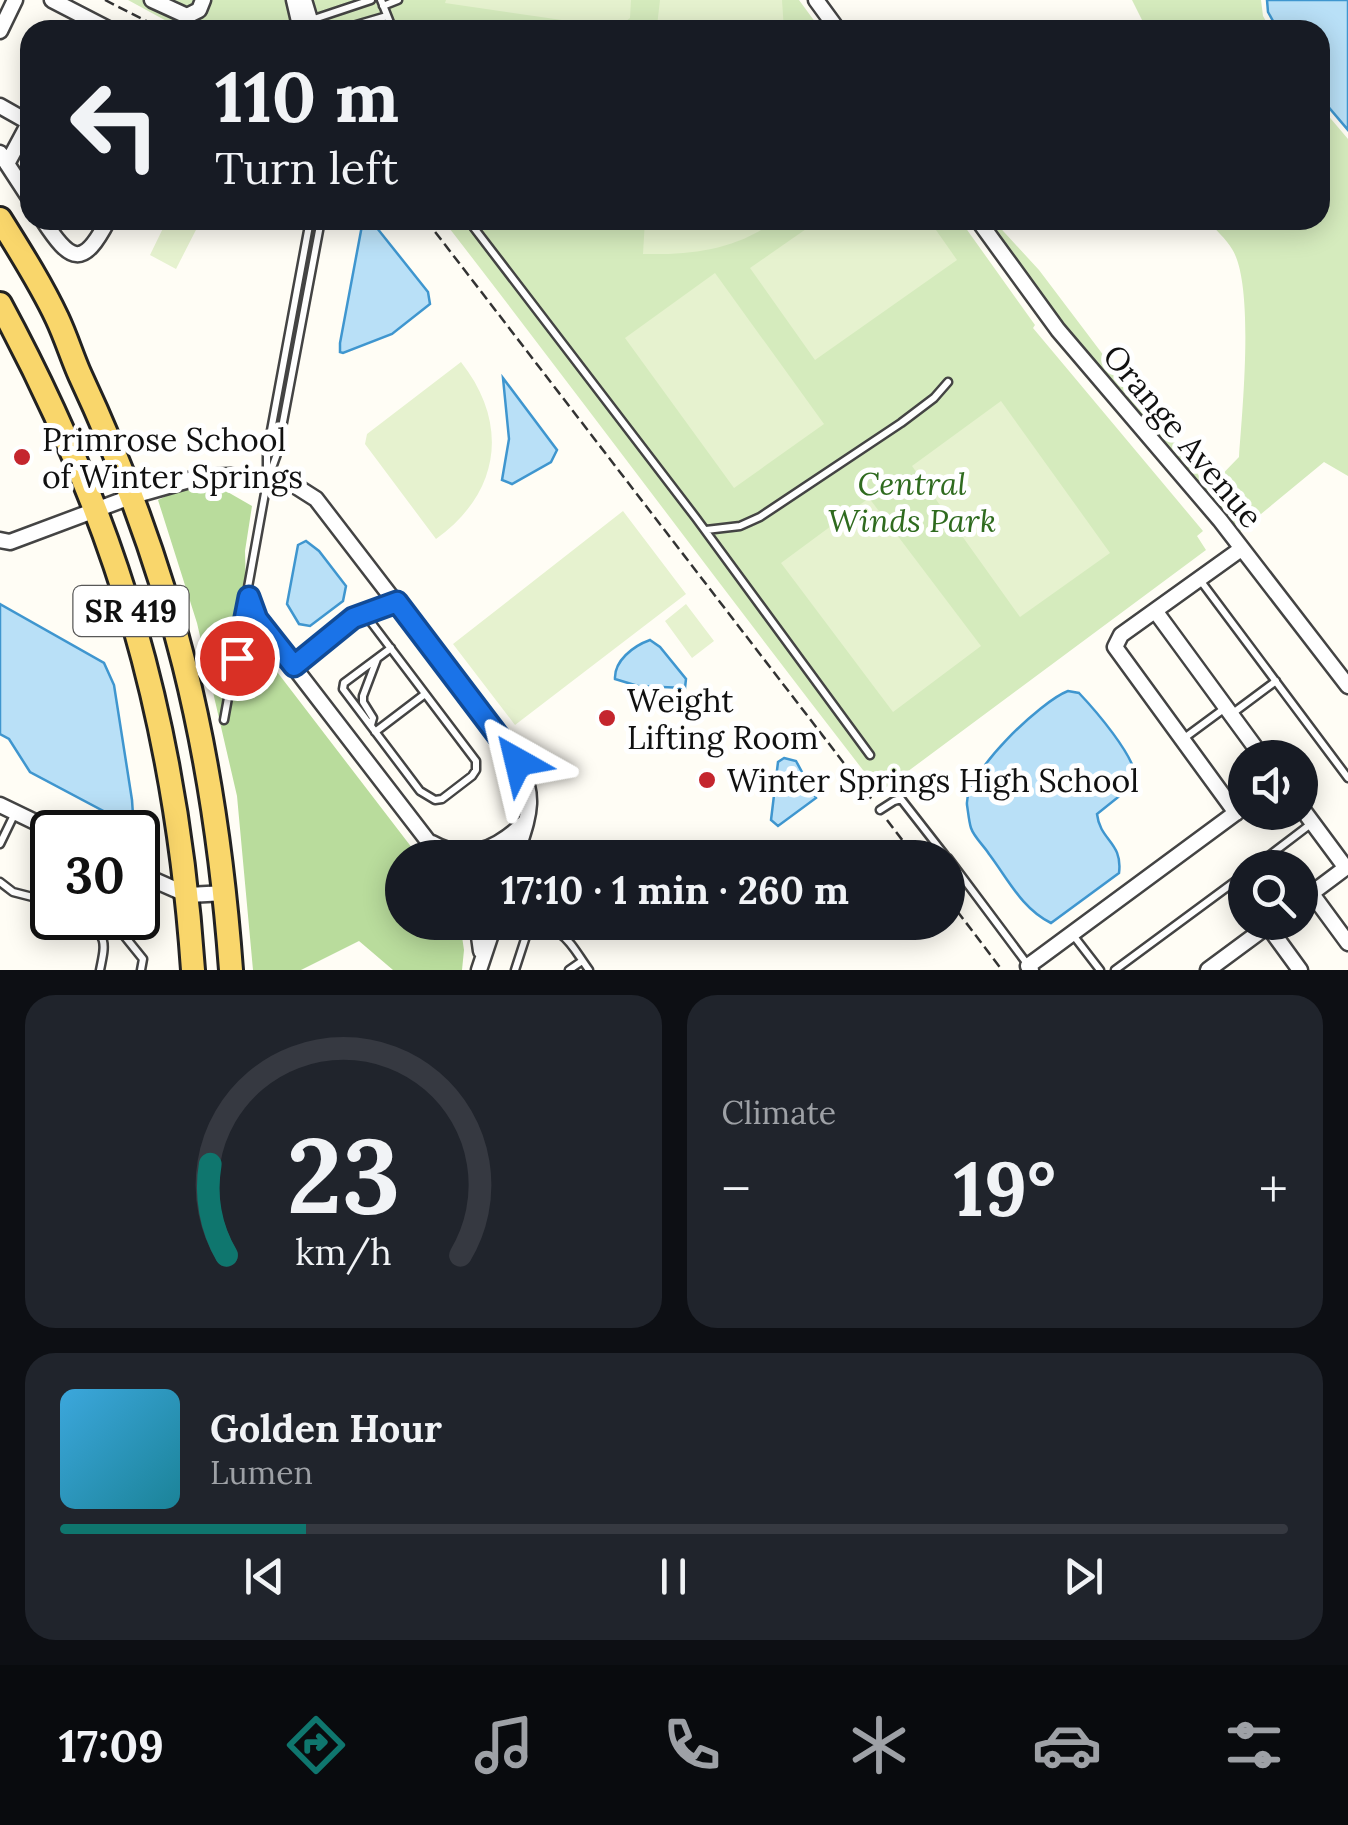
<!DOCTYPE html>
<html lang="en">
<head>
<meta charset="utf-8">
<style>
	:root { --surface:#171b24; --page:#20242c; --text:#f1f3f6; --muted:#9ea1a6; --line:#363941; --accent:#0f766e }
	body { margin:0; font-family:Lora,serif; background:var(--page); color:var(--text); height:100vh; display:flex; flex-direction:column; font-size:38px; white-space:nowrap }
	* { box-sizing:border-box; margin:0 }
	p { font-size:32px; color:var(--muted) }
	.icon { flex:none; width:55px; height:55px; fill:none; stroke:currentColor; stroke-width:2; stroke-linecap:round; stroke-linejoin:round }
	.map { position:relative; height:970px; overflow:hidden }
	.side { display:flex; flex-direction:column; gap:25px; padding:25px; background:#0d0f14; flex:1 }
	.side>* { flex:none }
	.banner { position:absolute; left:20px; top:20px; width:1310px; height:210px; border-radius:30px; box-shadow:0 5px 25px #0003; background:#171b24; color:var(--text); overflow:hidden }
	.tools { position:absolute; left:1228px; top:740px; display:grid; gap:20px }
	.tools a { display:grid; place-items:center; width:90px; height:90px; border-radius:50%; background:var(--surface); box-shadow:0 5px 25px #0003; font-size:50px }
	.speed { position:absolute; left:30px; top:810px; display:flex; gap:20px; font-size:50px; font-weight:700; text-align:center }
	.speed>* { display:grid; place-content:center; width:130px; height:130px; border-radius:50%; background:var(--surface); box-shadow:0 5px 25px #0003; line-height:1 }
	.speed .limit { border:5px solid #111; border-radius:15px; background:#fff; color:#111 }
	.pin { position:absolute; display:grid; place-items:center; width:85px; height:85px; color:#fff; margin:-42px; border:5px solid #fff; border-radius:50%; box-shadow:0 2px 10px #0007 }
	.me { position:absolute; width:110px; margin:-55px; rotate:323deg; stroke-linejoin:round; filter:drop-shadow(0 0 8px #0008) }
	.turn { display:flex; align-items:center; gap:35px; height:210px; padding:0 30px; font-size:45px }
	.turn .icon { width:130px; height:130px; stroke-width:2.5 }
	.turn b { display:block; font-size:70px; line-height:85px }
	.big { font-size:75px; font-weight:800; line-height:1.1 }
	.side .tile { flex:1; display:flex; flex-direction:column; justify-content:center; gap:15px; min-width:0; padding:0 35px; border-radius:30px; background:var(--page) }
	.side .dial { align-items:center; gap:0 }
	.dial svg { height:260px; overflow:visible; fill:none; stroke:var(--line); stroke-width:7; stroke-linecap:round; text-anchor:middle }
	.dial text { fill:var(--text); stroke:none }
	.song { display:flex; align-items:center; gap:30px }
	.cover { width:120px; height:120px; border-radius:15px; background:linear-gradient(135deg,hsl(200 70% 55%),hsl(190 70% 35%)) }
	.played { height:10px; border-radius:5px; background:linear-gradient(90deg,var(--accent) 20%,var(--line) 20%) }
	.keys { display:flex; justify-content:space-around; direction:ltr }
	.heat { display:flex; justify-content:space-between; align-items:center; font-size:55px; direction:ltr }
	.side .tiles { flex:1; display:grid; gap:25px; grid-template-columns:1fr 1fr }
	.tile:last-child { grid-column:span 2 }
	.trip { position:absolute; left:385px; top:840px; width:580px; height:100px; border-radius:50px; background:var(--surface); box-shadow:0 5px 25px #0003; font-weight:800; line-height:100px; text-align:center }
	.tabs { display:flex; height:160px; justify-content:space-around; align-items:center; background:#090b0e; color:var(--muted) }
	.tabs .icon { width:70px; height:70px }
	.tabs .on { color:var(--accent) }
	.tabs b { font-size:45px; color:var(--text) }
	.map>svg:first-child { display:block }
	.green { fill:#d5ebbd }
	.forest { fill:#b9dc9c }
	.pitch { fill:#e6f2cf }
	.water { fill:#b9e0f7; stroke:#3f96cf; stroke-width:2.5 }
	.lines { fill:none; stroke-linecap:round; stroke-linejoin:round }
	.service-casing { stroke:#444; stroke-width:11 }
	.minor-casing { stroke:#444; stroke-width:19 }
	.primary-casing { stroke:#222; stroke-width:28 }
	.path { stroke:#333; stroke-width:2.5; stroke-dasharray:10 5; stroke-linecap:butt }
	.service { stroke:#fff; stroke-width:6 }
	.minor { stroke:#fff; stroke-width:14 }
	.primary { stroke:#f9d66b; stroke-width:22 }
	.route-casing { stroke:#114b97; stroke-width:25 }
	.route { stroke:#1a73e8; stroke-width:18 }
	.poi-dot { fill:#c4262e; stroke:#fff; stroke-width:4 }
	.labels { text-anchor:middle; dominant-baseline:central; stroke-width:10; stroke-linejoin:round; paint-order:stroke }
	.shield { fill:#fff; stroke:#585858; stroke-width:2.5 }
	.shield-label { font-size:30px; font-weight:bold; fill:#111 }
	.street-label { font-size:32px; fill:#111; stroke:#fff }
	.poi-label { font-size:32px; fill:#111; stroke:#fff; text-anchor:start }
	.park-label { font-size:32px; font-style:italic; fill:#2f6b1f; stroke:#fff }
</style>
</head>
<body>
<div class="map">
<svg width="1348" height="970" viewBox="0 0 1348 970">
	<rect width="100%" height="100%" fill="#fffdf5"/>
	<path class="green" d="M128 0H799L821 30H183Z
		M1132 0H1261L1263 16 1271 30H1147Z
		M1320 106 1348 139V476L1324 462 1238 533 1064 325 987 220H993L1039 270 1132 393 1169 432 1208 489 1239 457C1242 412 1255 285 1232 249 1226 239 1215 229 1207 220H1320Z
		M443 220H960L1035 325 1033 328 1203 531 1197 536 1206 550 880 792C733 603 590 410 443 220Z"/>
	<path class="forest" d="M212 483 252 506 245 551 246 591 241 593 244 625 248 634 419 857 402 858V922L460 923 464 950 462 970H393L359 941 301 970H253L237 796 197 623 158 500 185 487Z"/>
	<path class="pitch" d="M446 0H631L630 18 617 28 445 3Z
		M660 0H782L784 30H660L657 26Z
		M167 220 200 222 176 269 150 255Z
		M645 220H776C736 250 692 255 643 254Z
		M819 220H929L957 260 815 360 750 268Z
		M715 273 824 424 734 488 625 338Z
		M461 362C510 424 500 493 436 539L365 444 367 434Z
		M1001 401 1110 553 1020 617 912 466Z
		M869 498 981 646 893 712 781 563Z
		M623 511 686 594 515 725 453 644Z
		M686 604 714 641 692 658 665 621Z"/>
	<path class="water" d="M1267 0H1348V130L1320 97V30H1278L1268 12Z
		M363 220 373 223 428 292 430 304 392 334 343 353 340 352V343Z
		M503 378 557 450 551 462 512 484 502 480 509 439Z
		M306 541 319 551 346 586 343 601 310 626 299 624 287 604 298 545Z
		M0 604 104 663 114 685 132 800 133 815 128 824 30 772 9 739 0 734Z
		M650 640 660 647 686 679 685 688 638 686 615 679C614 661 633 646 650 640Z
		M1068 691 1079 693C1096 711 1133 754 1136 777L1132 786 1097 814C1100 841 1123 842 1119 873L1051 923C1022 909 1008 879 989 854 984 846 974 837 971 828 969 822 968 811 967 805 964 774 1041 701 1068 691Z
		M784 758 796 761 816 798 778 826 771 820 778 762Z"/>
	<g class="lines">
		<g class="service-casing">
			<path id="service" d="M381 0 393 30
				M383 6 398 0
				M311 20 371 0
				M339 30 387 16
				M468 220 696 518 870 755
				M267 476V452L310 220
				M706 530 740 526 760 517 901 423 934 398 948 382
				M1200 580 1348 778
				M364 613 476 761V770L472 776 442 799 435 800 420 791 343 689 344 683 391 648
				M294 667 353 618 396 602
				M1233 713 1276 681
				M224 720 267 482 277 454 321 220
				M371 725 373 718 363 702V696L377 659
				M375 732 425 694
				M1183 739 1225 708
				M880 810 894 801 901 799 947 858
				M0 844 15 813
				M948 858 1028 965
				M1253 868 1312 823
				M0 882 13 892 52 902
				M84 918C107 938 106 941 100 970
				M116 918 122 933 143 959 141 970
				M1073 935 1100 970
				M515 970 528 930C564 923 570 944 589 970
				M569 970 582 961
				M1115 970 1245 874"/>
		</g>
		<g class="minor-casing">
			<path id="minor" d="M52 0 110 30
				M152 0 187 16 199 10 203 0
				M294 0 301 30
				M304 0 313 30
				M816 0 838 30
				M0 31 15 0
				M0 106 30 123
				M0 153 30 199
				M7 164 29 123
				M43 220C71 263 83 268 108 220
				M978 220 1058 330 1220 520 1348 686
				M0 540 10 542 133 496 200 477 230 476 294 485 316 499 518 762C538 800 527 819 515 858
				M249 597 257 619 441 858
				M1156 612 1263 758
				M0 805 56 832
				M1300 806 1346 868
				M1236 813 1115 647 1121 635 1241 549
				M432 843C467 863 497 849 524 823
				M138 873 188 895 226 893
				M1312 894 1348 943
				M1300 902 1348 866
				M477 922 481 951
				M1268 926 1300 970
				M479 970 495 922
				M1031 970 1028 966 1039 958 1245 806
				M1208 970 1273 922"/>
		</g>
		<g class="primary-casing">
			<path id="primary" d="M0 219C20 251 41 284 57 318 66 337 72 357 80 375 173 574 215 751 231 970
				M0 304C118 522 176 723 193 970"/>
		</g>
		<path class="path" d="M105 0 164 30
			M426 220 873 801
			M887 820 916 858
			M948 899 1002 970"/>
		<use href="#service" class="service"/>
		<use href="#minor" class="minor"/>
		<use href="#primary" class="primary"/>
	</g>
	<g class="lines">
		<g class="route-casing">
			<path id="route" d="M237 658 249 597 257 619 294 666 353 618 397 602 518 762"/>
		</g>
		<use href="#route" class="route"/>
	</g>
	<g class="poi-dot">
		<circle cx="22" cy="457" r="10"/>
		<circle cx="607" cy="718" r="10"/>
		<circle cx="707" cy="780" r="10"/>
	</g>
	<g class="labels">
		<rect class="shield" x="73.5" y="586" width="115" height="50" rx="8"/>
		<g class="shield-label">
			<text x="131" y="611">SR 419</text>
		</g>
		<g class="street-label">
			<text transform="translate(1183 436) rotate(50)">Orange Avenue</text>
		</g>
		<g class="poi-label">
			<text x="42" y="439">Primrose School<tspan x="42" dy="37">of Winter Springs</tspan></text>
			<text x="627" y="700">Weight<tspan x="627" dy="37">Lifting Room</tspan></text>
			<text x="727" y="780">Winter Springs High School</text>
		</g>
		<g class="park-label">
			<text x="912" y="483">Central<tspan x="912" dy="37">Winds Park</tspan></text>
		</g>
	</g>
</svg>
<div class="tools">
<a><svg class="icon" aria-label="sound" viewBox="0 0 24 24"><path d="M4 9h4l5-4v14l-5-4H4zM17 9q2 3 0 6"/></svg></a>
<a><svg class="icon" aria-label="search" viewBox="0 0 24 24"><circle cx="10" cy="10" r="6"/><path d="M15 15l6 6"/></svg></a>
</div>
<div class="speed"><div class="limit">30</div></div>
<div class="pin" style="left:237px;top:658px;background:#d93025"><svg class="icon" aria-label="arrive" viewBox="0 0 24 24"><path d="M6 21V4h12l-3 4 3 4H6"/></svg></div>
<svg class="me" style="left:518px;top:762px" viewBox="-20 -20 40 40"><path d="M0-17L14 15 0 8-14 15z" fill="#1a73e8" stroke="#fff" stroke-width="4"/></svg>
<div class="trip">17:10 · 1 min · 260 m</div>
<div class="banner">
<div class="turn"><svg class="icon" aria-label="left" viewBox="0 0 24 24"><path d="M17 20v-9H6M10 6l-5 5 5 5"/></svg><div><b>110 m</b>Turn left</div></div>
</div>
</div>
<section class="side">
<div class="tiles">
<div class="tile dial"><svg viewBox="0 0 100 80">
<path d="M14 69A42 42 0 1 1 86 69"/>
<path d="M14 69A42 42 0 0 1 9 41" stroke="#0f766e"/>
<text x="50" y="56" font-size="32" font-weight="700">23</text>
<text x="50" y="72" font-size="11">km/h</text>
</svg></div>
<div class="tile"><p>Climate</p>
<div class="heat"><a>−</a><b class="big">19°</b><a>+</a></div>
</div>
<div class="tile">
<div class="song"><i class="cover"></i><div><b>Golden Hour</b><p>Lumen</p></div></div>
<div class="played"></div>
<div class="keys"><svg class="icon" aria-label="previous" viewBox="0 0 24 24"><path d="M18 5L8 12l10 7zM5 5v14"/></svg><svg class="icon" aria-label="pause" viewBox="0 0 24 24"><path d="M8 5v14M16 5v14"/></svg><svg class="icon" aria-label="next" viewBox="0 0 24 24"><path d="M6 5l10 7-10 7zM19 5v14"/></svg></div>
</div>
</div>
</section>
<nav class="tabs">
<b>17:09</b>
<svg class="icon on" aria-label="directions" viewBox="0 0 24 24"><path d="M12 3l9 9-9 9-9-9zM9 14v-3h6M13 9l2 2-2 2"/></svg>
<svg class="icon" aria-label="music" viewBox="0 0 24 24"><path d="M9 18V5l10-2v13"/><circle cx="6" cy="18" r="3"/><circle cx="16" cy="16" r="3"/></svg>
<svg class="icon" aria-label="phone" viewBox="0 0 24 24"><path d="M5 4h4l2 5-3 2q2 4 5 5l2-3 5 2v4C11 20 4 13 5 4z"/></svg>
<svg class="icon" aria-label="climate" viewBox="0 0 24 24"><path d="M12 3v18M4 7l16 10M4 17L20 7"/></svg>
<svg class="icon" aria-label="car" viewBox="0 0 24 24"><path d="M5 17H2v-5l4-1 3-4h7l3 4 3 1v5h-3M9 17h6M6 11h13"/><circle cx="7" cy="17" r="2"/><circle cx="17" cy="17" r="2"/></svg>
<svg class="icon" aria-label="filters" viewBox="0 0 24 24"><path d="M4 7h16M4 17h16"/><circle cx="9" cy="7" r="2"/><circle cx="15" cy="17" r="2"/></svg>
</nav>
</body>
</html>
